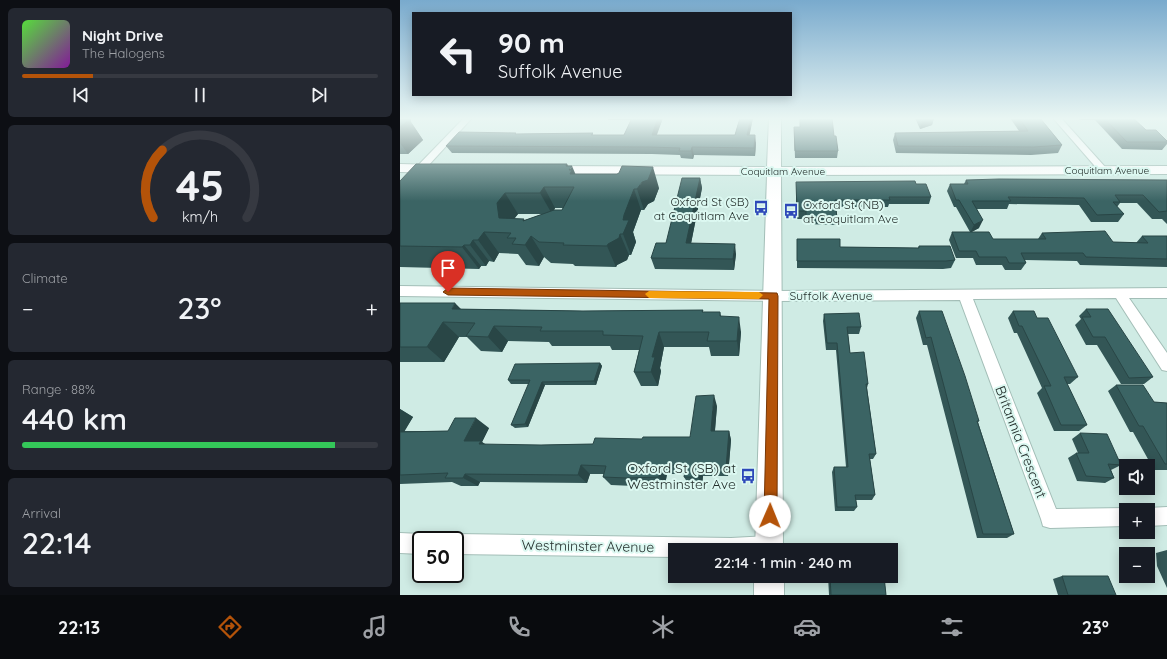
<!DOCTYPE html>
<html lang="en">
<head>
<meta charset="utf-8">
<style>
	:root { --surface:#171b24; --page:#242831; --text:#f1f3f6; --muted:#9ea1a6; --line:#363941; --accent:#b45309 }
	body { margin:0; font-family:Quicksand,sans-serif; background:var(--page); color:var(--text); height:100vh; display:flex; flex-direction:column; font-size:15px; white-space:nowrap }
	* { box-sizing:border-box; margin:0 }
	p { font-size:13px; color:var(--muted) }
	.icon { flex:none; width:22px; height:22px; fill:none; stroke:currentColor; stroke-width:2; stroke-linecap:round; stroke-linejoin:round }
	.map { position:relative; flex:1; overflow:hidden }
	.sheet { display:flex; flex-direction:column; gap:8px; padding:8px; background:#0d0f14; width:400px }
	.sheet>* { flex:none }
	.guide { position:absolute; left:12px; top:12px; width:380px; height:84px; border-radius:0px; box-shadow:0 2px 10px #0003; background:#171b24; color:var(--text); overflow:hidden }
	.fabs { position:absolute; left:719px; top:459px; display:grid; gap:8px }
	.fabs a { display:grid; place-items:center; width:36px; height:36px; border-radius:0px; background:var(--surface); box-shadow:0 2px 10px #0003; font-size:20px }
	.speed { position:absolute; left:12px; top:531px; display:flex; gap:8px; font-size:20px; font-weight:700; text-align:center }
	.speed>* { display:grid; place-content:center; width:52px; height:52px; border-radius:50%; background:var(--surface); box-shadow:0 2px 10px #0003; line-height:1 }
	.speed .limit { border:2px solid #111; border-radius:6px; background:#fff; color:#111 }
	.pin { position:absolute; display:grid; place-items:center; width:34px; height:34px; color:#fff; margin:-41px -17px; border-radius:50% 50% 50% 0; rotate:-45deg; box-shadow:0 0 4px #0007 }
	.pin .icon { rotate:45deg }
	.me { position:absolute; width:44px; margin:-22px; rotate:1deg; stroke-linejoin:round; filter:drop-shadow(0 0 3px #0008) }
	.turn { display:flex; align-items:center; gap:14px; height:84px; padding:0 20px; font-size:18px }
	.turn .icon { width:52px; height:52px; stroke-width:2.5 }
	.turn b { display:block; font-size:28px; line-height:34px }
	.big { font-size:30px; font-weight:600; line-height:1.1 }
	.sheet .card { flex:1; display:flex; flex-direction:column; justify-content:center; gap:6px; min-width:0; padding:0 14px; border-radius:6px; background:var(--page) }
	.sheet .dial { align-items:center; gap:0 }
	.dial svg { height:104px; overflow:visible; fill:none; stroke:var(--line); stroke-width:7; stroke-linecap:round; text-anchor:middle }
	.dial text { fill:var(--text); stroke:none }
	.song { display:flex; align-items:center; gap:12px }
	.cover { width:48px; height:48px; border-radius:6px; background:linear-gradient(135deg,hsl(110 70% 55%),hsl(290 70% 35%)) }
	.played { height:4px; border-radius:2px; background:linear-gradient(90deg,var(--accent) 20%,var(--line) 20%) }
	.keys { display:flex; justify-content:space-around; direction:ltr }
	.heat { display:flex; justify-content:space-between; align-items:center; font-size:22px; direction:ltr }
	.charge { height:6px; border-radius:3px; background:linear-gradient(90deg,#34c759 88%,var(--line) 0) }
	.trip { position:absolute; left:268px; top:543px; width:230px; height:40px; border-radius:0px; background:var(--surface); box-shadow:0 2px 10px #0003; font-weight:600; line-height:40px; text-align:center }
	.menu { display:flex; height:64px; justify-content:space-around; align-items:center; background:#090b0e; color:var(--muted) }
	.menu .icon { width:28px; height:28px }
	.menu .current { color:var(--accent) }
	.menu b { font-size:18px; color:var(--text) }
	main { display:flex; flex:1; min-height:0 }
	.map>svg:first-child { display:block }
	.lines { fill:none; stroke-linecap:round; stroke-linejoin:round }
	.street-casing { stroke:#a3beb7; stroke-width:2 }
	.secondary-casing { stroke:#a3beb7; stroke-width:2 }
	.street { fill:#fff; fill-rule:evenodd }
	.secondary { fill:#fff; fill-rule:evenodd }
	.wall { fill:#335656; fill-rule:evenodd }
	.shaded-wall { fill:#294646 }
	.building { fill:#3b6464; stroke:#294646; fill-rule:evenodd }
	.route { fill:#b45309; stroke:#753606 }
	.slow { fill:#f59e0b }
	.labels { text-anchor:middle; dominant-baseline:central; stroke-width:4; stroke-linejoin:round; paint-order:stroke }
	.far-street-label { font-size:10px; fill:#242f2c; stroke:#dcf8f1 }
	.poi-label { font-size:12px; fill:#242f2c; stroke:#dcf8f1; text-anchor:end }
	.street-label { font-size:12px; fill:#242f2c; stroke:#dcf8f1 }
	.near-street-label { font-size:14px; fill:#242f2c; stroke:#dcf8f1 }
	.near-poi-label { font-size:14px; fill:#242f2c; stroke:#dcf8f1; text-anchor:end }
</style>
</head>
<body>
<main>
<section class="sheet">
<div class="card">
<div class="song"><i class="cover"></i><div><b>Night Drive</b><p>The Halogens</p></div></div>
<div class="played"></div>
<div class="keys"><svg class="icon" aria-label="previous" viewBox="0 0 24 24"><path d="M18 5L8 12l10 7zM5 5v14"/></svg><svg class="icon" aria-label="pause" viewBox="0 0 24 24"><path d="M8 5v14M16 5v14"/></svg><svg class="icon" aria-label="next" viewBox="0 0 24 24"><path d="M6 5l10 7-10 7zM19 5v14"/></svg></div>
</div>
<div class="card dial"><svg viewBox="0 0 100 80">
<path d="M14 69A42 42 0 1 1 86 69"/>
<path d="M14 69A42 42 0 0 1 21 17" stroke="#b45309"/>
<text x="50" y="56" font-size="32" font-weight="700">45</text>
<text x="50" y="72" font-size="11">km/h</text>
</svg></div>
<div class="card"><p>Climate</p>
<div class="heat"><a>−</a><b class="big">23°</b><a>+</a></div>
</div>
<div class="card"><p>Range · 88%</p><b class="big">440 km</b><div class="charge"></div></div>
<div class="card"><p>Arrival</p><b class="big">22:14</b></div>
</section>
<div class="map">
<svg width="767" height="595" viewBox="0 0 767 595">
	<rect width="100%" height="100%" fill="#cfebe4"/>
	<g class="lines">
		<g class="street-casing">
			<path id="street" d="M64 118H72L4 192 0 193V184Z
				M653 118H661L706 168 708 170 706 172H700Z
				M0 286 374 291 767 288V298H729L767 353V371L762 370 716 298 573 299 656 509 726 508 732 510H726V526L650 528 643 526 641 519 560 300 374 301 0 296Z
				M767 507V525L748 526V510H742L748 508Z
				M0 533 21 534 28 537 29 540H21V554L0 553Z
				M55 534 331 538 370 536 377 539 380 546 378 550H275V557L55 554V540H47L48 537Z"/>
		</g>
		<g class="secondary-casing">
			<path id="secondary" d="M369 118H381V167L767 166V174L381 175 383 550H355L367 175 148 174 143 173 141 170 143 167 148 166 367 167Z
				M0 164 38 165 43 166 45 169 43 172 38 173 0 172Z
				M354 576H384V595H354Z"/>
		</g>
		<use href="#street" class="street"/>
		<use href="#secondary" class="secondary"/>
	</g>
	<path class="wall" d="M0 118H46H11V122L23 140 8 154H0Z
		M208 118H263L256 135H335L340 118H353L349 135 356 143 355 156 294 155 293 159 281 158 280 155 252 154 52 153 46 146 116 134 193 133V135H224L231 120H208Z
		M515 118H534L532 125 520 129Z
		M610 118H640L662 145 658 153 631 155 496 153 493 140 495 133 619 131Z
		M676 118H733L746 130 767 141V144L762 150 722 149 695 120H681Z
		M394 127 434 136 438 151 437 158H395Z
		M168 166 175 174 259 188 254 201 248 204 244 210H241L233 232 236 242 231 255H229L227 260 217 265 216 267 175 266 173 264 151 263 144 257 139 266 126 265 118 254 99 253 94 262 89 261 86 266H81L79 269 0 267V181ZM155 208H163L162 210H154ZM118 214H143L125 220 114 219Z
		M300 178 302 188 291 243 336 254 334 270 255 269 251 258 266 243Z
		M566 180H767V224L762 219H752L737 203H720L717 207 724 214 718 222H691L679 205 609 204 607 209H577L579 228 571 232 593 239H638L642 233 713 242 736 243 742 236H767V267L680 265 677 261 625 260 626 263 621 270H605L602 265H576L573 258H556L549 240 552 232H570L556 207H554L547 191 550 184H564Z
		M396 182 516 184 531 197 529 204H489L488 207H436L437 218 436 225 405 224V219H396Z
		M397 239 440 247 518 248 519 246 555 260 551 268 543 269 397 268Z
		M0 303 61 309 183 311 303 310V312H320L321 316 341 332 339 356H311L309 347H264L260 368 261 371 258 386H241L234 372 239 350H212L210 346H152L149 342 108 341 102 352 81 351 67 337H59L44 362H0Z
		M686 309 753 377 744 384H721L697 345H686L675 325 681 319 679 316Z
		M519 311 579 421 578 422 614 534 607 538H577L527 345H523L516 318Z
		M613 311 637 318 678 377 670 384H667L687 425 679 431H654L637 393 642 388 617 333H614L608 318Z
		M424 314 461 327 459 334H448L450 353 468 384 467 388 476 454 473 459H470L475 495 472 500H456L457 507 454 511H435L432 472 434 467H446L436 350H426L423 321Z
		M200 363 202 366 196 385H145L128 427 115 428 111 425 129 384H111L108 380Z
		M716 385 754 402 767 403V470H754L733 432H730L708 391Z
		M317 406 315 431H329L331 440 328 476H303L302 485H289L284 477 285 474H267L265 485 234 486 211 485 203 477 204 474H190L187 483 80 482 78 486H61L52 482 0 484V409L13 417 4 431H48L89 428 82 442 86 445H141L193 444 242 439 290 437Z
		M680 433 721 465 711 470 714 478 705 483 677 481 668 458 676 453H678L672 439Z
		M767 550V588L757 566 756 553Z
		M428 576H484L486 595H429Z
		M662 576 716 595H658L653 579Z"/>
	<path class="shaded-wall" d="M0 118H10L11 122 23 140 8 154 0 143Z
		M258 118H263L254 143 252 135Z
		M351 118H353L348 143 347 135Z
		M532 118H534L532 125 520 129 522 122Z
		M355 135 356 143 355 156 354 148Z
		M292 147 294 155 293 159 291 151Z
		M167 164 170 170 172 166 181 187V191L166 166Z
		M253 167 259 188 254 201 248 204 244 210 237 189Z
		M300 178 302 188 289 254 286 243Z
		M144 187 155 208 152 214 140 193Z
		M234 189 241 210 233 232 236 242 231 255 223 234V220L224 215Z
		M105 193 118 214 110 224 111 233 99 218 97 203Z
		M583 220 579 228 570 233 574 225Z
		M84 232 99 253 94 262 78 240Z
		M220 234 229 255 227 260 217 265 216 267 207 246 208 244Z
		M131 236 144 257 139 266 125 245Z
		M73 240 89 261 86 266 70 245Z
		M335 244 336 254 334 270 333 259Z
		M64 245 81 266 79 269 62 247Z
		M55 303 70 318 52 309Z
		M339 317 341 332 339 356 337 341Z
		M43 322 59 337 44 362 27 347Z
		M94 326 108 341 102 352 88 337Z
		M259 332 264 347 260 368 261 371 258 386 251 372 252 357Z
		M200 363 202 366 196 385 194 381Z
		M142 382 145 385 128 427 125 424Z
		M314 395 317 406 314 440 311 431Z
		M0 409 13 417 0 439Z
		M76 418 89 428 82 442 94 450 64 441Z
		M329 431 331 440 328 476 326 468Z
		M181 465 190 474 187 483 178 475Z
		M261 465 267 474 265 485 259 477Z
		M299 468 303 476 302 485 298 477Z
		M65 474 80 482 78 486 63 478Z"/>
	<path class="building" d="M232 118H258L252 135H335L340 118H351L347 135H355L354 148 292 147 291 151H279L280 148 250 147 46 146 59 132 116 133 115 134 193 133 191 135H224Z
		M400 118H432L434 136H436L438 151H395L394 127H400Z
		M520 118H532L522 122Z
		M619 118H640L662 145 634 147 498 146 495 133 628 131Z
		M704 118H733L746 130H756L767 141V142H727Z
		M0 119 9 120 0 127Z
		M16 164H167L166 166H172L169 170H172L170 174H217L219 173 222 166 253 167 248 180 242 182 237 189H234L224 215 223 220H229L223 234H220L219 238 208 244 207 246 163 245 164 243 139 242 131 236 125 245 112 244 116 238H107L111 233 84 232 78 240H73L70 245H64L62 247 0 246V181ZM144 187H174L162 210H154L123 221 124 219 99 218 97 203 105 193H140Z
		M282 178H300L286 243 335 244 333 259 251 258 256 243H266Z
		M599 179 767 180V211L759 212 743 195H715L720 202H713L724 214 697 215 684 198 608 197 611 201H572L583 220 574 225 559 200H556L550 184H568L566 180Z
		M515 181 516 184H526L531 197H489L490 200H435L437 218 406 217V211H397L396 182Z
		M705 231 713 242 748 243 742 236H767V259L686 257 683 253H621L626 263H609L606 257H579L576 251H559L552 232H589L593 239H646L642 233Z
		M397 239H440V247L519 248V246H550L555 260 546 261H397Z
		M0 303H55L52 309 183 311 303 310 302 312H320V316L339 317 337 341H307L309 332H259L252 357H255L251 372H234L243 336 203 335V331H140L142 327 94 326 88 337 66 336 75 323 43 322 27 347H0Z
		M686 309H708L753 377 729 378 705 337H693L682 317H691Z
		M519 311H542L565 376 579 421H577L614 534H583L531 337 526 338Z
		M613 311H634L637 318H648L678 377H664L687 425H661L644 386H651L622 326H619Z
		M459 313 461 327H447L450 353 464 352 468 384H466L476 454H469L475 495H455L457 507H437L434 467H448L437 343H427L424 314Z
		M200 363 194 381 142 382 125 424 111 425 130 380H108L115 364Z
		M716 385H743L754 402 767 403V464H765L743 426H739Z
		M314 395 311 431H329L326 468H299L298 477H284L286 465H261L259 477 227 478 203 477 206 466 181 465 178 475 65 474 63 478H45L48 473 0 475V432L48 431 55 418H76L64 441H81L79 444 141 445 193 444 195 438 242 439 243 437H290L296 396Z
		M680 433 707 434 721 465 708 464 714 478 686 476 676 453H689Z
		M433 546H480V550H433Z
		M430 576H484L486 595H431Z
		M662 576H708L716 595H668Z"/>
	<linearGradient id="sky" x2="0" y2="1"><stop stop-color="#79aacd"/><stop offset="0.59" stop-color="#e9f6f3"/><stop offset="1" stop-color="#e9f6f3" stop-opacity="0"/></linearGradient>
	<rect width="767" height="201" fill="url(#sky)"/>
	<path class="route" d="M48 288 377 293 378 296 377 516 375 521 370 523 365 521 364 516 369 299 48 295 43 292Z"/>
	<path class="slow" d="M249 291 359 292 363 295 359 299 249 298 245 294Z"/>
	<defs>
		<g id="bus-bare" transform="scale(1.2)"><path d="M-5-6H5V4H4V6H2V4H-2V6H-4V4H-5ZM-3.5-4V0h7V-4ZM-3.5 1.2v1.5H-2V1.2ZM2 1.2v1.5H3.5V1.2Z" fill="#2d48b9" stroke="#dcf8f1" stroke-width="2.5" paint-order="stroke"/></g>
	</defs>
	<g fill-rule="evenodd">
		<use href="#bus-bare" x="361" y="208"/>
		<use href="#bus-bare" x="391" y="211"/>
		<use href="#bus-bare" x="348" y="476"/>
	</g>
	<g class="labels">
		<g class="far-street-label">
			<text x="707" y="170">Coquitlam Avenue</text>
			<text x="383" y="171">Coquitlam Avenue</text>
		</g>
		<g class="poi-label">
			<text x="349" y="201">Oxford St (SB)<tspan x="349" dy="14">at Coquitlam Ave</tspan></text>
			<text x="403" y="204" text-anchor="start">Oxford St (NB)<tspan x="403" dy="14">at Coquitlam Ave</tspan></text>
		</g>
		<g class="street-label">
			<text x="431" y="295">Suffolk Avenue</text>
		</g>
		<g class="near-street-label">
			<text transform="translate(621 442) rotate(69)">Britannia Crescent</text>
			<text transform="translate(188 546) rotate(1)">Westminster Avenue</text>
		</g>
		<g class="near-poi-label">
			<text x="336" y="468">Oxford St (SB) at<tspan x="336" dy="16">Westminster Ave</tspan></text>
		</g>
	</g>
</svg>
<div class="fabs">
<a><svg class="icon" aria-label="sound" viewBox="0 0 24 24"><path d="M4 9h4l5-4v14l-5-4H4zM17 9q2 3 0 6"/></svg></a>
<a>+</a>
<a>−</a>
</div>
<div class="speed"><div class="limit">50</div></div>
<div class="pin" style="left:48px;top:292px;background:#d93025"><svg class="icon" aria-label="arrive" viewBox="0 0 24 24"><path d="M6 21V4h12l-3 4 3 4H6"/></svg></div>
<svg class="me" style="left:370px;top:516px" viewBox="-20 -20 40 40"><circle r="19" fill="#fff"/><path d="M0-13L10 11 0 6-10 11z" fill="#b45309"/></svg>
<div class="trip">22:14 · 1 min · 240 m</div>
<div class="guide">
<div class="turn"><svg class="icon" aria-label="left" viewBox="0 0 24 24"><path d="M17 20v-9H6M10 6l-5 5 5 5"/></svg><div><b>90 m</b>Suffolk Avenue</div></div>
</div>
</div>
</main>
<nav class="menu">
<b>22:13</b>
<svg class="icon current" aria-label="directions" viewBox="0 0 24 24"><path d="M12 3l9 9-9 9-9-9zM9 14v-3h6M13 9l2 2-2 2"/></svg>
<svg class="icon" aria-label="music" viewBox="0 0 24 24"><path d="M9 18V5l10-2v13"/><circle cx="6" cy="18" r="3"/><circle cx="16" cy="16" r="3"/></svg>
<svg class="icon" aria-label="phone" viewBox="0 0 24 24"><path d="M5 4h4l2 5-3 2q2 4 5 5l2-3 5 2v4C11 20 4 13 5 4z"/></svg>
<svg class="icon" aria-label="climate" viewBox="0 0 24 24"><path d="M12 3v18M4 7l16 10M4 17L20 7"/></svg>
<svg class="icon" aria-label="car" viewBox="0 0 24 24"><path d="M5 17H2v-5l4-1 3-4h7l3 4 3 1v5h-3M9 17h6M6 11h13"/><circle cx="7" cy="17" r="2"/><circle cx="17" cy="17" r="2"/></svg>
<svg class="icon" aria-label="filters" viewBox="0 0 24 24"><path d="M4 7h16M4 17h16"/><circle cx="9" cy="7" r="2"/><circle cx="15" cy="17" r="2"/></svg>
<b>23°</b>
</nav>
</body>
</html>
